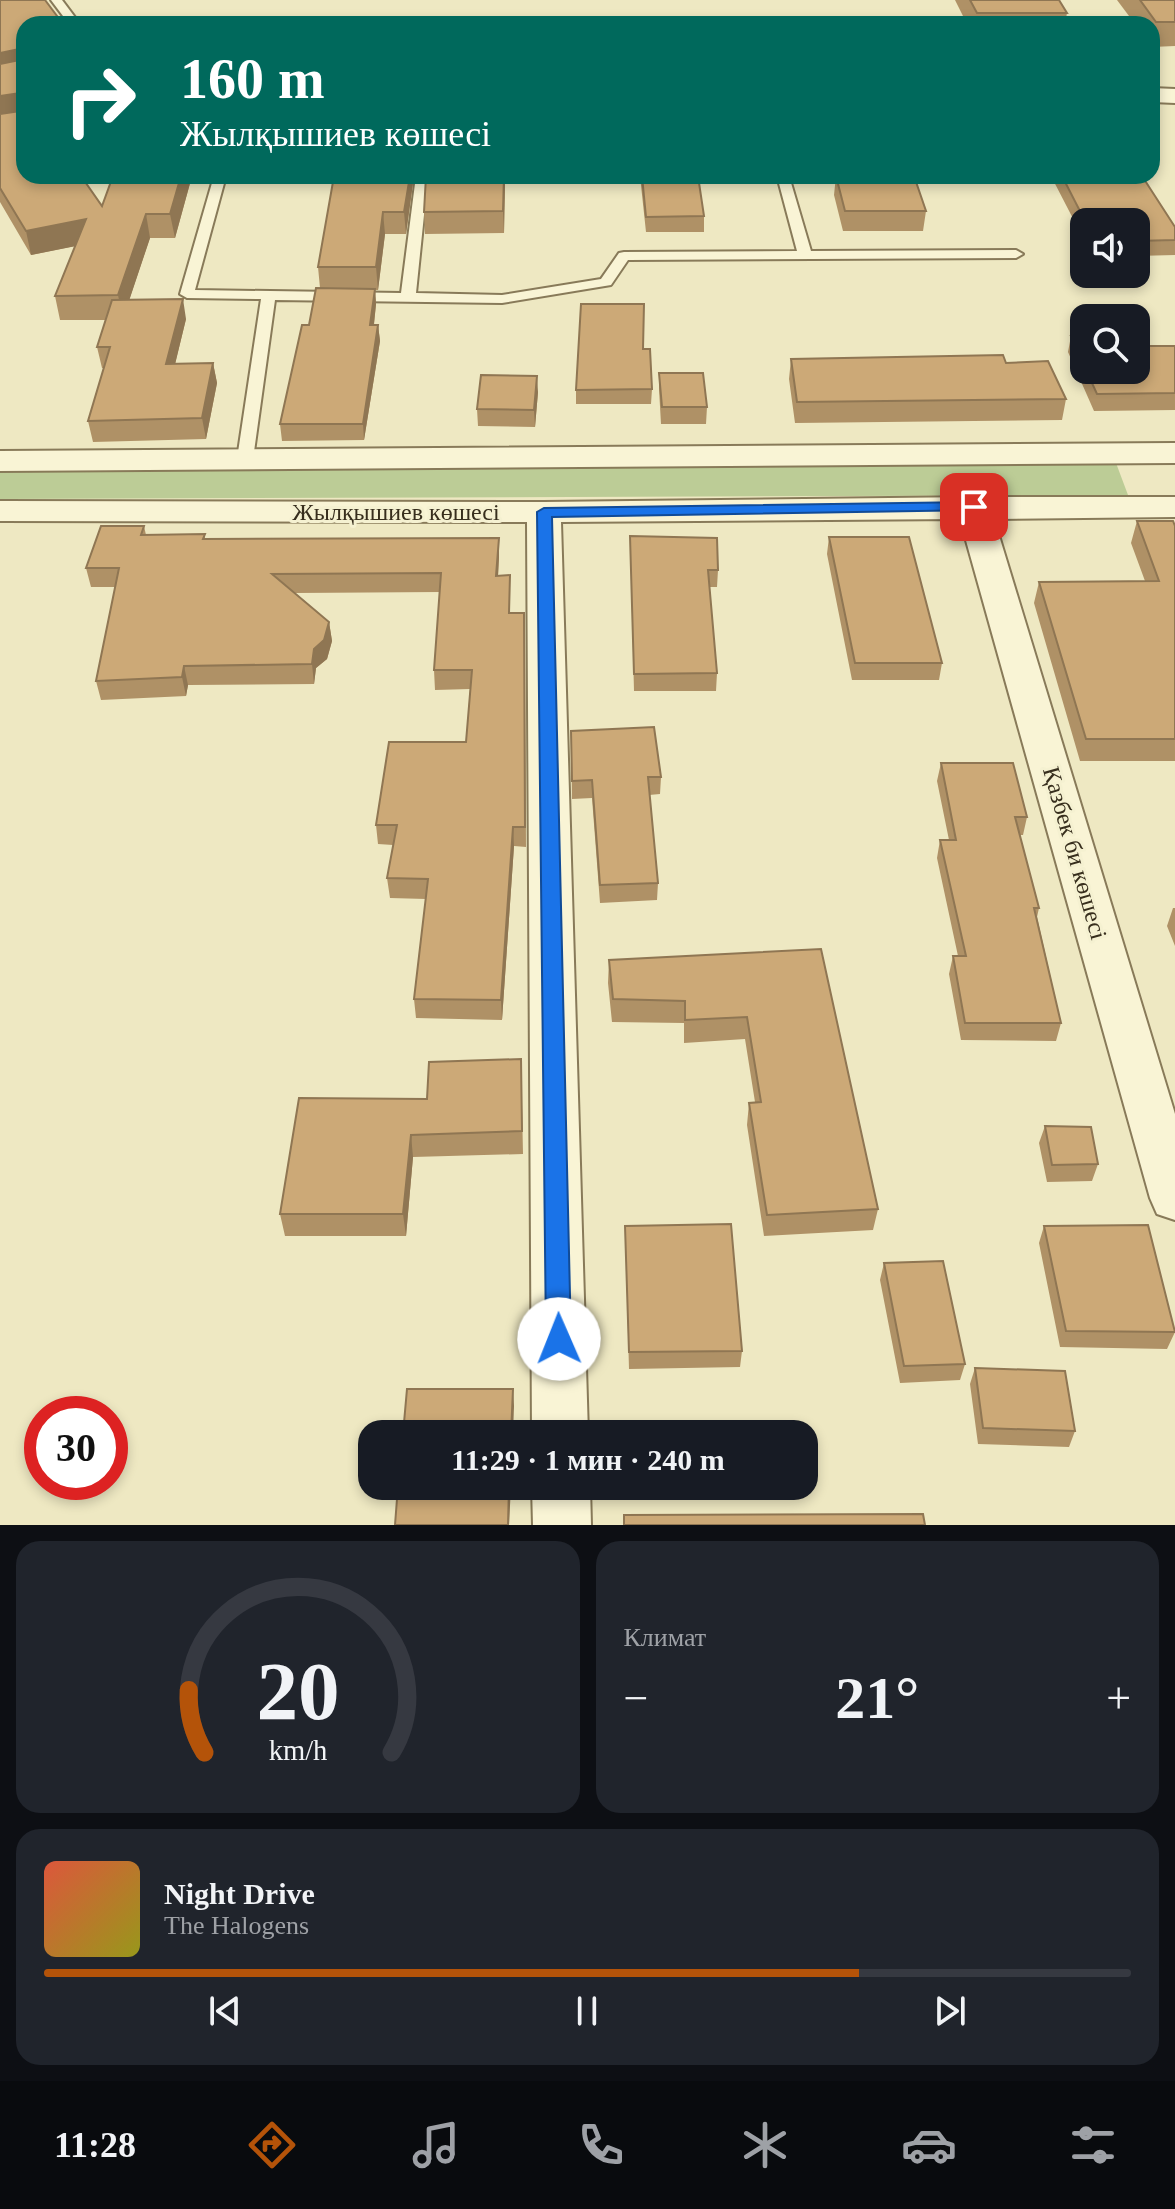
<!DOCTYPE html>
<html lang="ru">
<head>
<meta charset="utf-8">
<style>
	:root { --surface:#171b24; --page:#20242c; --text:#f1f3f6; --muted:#9ea1a6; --line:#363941; --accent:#b45309 }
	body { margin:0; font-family:Georgia,serif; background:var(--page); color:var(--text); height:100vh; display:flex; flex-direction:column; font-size:30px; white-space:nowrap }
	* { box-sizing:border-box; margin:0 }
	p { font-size:26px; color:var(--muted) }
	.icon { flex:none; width:44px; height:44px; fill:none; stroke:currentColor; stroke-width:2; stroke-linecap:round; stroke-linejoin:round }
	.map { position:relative; height:1525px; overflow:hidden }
	.sheet { display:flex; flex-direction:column; gap:16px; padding:16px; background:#0d0f14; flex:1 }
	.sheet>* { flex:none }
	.top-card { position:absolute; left:16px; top:16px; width:1144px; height:168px; border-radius:24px; box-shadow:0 4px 12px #0003; background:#00695c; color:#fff; overflow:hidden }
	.tools { position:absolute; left:1070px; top:208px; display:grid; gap:16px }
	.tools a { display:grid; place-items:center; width:80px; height:80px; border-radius:16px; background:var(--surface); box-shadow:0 4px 12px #0003; font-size:40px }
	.speed { position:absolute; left:24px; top:1396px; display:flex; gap:16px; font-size:40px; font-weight:700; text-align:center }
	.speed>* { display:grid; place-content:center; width:104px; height:104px; border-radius:50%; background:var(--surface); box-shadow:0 4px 12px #0003; line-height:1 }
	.speed .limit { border:12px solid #d22; background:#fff; color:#111 }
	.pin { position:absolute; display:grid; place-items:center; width:68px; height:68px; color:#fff; margin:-34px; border-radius:16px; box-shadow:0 4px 12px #0006 }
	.me { position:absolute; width:88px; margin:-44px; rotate:359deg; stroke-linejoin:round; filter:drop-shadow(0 0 6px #0008) }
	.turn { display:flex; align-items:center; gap:28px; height:168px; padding:0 32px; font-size:36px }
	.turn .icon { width:104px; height:104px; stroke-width:2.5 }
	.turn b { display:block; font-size:56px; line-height:68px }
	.big { font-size:60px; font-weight:800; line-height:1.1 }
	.sheet .card { flex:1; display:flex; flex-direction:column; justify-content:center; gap:12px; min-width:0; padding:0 28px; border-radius:24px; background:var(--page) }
	.sheet .dial { align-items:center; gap:0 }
	.dial svg { height:208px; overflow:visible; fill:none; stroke:var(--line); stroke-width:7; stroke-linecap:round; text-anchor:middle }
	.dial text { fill:var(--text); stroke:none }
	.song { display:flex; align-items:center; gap:24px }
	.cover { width:96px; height:96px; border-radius:12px; background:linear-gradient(135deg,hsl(10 70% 55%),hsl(60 70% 35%)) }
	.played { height:8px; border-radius:4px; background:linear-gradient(90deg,var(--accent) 75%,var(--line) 75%) }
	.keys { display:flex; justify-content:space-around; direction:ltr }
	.heat { display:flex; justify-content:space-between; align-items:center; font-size:44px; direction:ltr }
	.sheet .tiles { flex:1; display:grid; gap:16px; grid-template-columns:1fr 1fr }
	.card:last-child { grid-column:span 2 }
	.trip { position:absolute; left:358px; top:1420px; width:460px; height:80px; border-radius:24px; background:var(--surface); box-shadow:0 4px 12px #0003; font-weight:800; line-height:80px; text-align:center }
	.dock { display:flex; height:128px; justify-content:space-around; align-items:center; background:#090b0e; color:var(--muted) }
	.dock .icon { width:56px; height:56px }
	.dock .on { color:var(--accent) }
	.dock b { font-size:36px; color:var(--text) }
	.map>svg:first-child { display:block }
	.green { fill:#bccc96 }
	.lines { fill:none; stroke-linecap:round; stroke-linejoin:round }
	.service-casing { stroke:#887a59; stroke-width:4 }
	.minor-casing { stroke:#887a59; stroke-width:4 }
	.service { fill:#f9f4d5; fill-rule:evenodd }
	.minor { fill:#f9f4d5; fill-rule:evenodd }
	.wall { fill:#af9166 }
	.shaded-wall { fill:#8f7653 }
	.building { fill:#cca977; stroke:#8f7653; stroke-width:2 }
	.route { fill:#1a73e8; stroke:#114b97; stroke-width:2 }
	.labels { text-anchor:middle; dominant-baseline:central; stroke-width:6; stroke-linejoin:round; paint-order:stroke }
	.street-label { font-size:24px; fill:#372e1d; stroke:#f5f1d1 }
</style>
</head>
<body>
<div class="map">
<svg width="1175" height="1525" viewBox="0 0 1175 1525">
	<rect width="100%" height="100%" fill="#eee8c2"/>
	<path class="green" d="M1116 463 1128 495 0 499V468Z"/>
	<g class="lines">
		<g class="service-casing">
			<path id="service" d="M51 0H62L80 24H69Z
				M214 176H226L195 290 401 293 416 176H428L416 293 502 295 601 279 619 253 624 252 797 251 777 176H789L811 251 1016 250 1023 254 1016 258 628 260 611 285 502 303 275 300 253 459 245 464 237 459 261 299 187 298 180 294Z"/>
		</g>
		<g class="minor-casing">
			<path id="minor" d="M1152 88 1175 89V103L1152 102Z
				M1175 443V463L0 471V451Z
				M974 497H1175V517L994 519 1175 1114V1220L1157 1214 1150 1198 960 519 561 522 588 1434H532L527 522 0 521V501L544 502Z
				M532 1486H590L591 1525H533Z"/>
		</g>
		<use href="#service" class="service"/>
		<use href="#minor" class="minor"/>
	</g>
	<path class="wall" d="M0 0 24 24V176L102 206 113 176H192L175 238H150L129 300 186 319 175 364 213 363 217 383 206 439 93 442 88 421 104 368H102L97 347 106 320H60L55 296 75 246 31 255 0 202Z
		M955 0H1059L1067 13 1065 24H967Z
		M1117 0H1175V46L1152 47V24H1135Z
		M414 176 406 234H385L378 290H375L376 304 374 325H378L380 341 364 440 282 441 280 424 320 288 318 267Z
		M426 176H505L504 233 425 234 424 212Z
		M640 176H698L704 216V232H646Z
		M836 176 926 211 923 231H843L834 195Z
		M1051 176H1142L1175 240V255L1136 256V222H1084V234H1081Z
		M1071 336H1084V370H1136L1144 346H1175V410L1094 411 1068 352Z
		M643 349 652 389 651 404H576V390Z
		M791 359 1006 363 1066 399 1062 420 795 423 789 379Z
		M659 373 707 407 706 424H661L659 389Z
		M538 392 535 427 478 426 477 409Z
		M1137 521 1175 526V761H1080L1034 603 1039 582 1145 581 1131 543Z
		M144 526 146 535 205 534V539L499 556 498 576 510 575V613L525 632 526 847 514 846 502 1020 416 1018 414 999 426 899 390 898 387 878 393 845 378 844 376 825 466 742 470 689 435 690 434 670 440 592 295 593 329 622 332 641 327 659 316 668 314 684 188 685 186 696 101 700 96 681 115 587H91L86 568Z
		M630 536 718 570 717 587H709L717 673 716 691H634Z
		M829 537 942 663 939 680H852L827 554Z
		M571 731 661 777 660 794 649 795 658 883 657 900 600 903 592 798 572 799Z
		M941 763 1027 817 1023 835H1020L1039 908 1037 917 1061 1023 1056 1041 961 1040 949 974 953 956H958L937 858 940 840H949L937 781Z
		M1173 908H1175V946L1167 926Z
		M821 949 878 1209 873 1230 764 1236 747 1125 749 1103 755 1102 745 1039 684 1043V1023L612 1022 608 983 609 960Z
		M521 1059 523 1154 413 1157 406 1236H285L280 1214 427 1099Z
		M1045 1126 1098 1164 1092 1181 1047 1182 1039 1143Z
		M625 1226 742 1351 740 1367 629 1369Z
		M1044 1226 1175 1332 1167 1349 1060 1347 1039 1243Z
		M884 1263 965 1364 960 1380 900 1383 880 1280Z
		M975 1368 1075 1431 1069 1447 978 1444 970 1384Z"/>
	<path class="shaded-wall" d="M19 49 23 70 0 76V53Z
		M21 93 24 115 0 119V96Z
		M181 176H192L175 238 170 214Z
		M410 176H414L406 234 404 212Z
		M504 176H505L504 233 503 211Z
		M383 212 385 234 378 290 376 267Z
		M146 214 150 238 123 319 118 295Z
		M86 219 91 243 31 255 26 231Z
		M375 289 376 304 372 341 370 325Z
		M183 299 186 319 170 385 166 364Z
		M378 325 380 341 364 440 363 424Z
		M213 363 217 383 206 439 202 418Z
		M537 376 538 392 535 427 534 410Z
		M499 538V556L497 595 496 576Z
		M329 622 332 641 327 659 316 668 314 684 312 664 314 649Z
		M184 666 188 685 186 696 182 677Z
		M513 827 514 846 502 1020 501 1000Z
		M411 1135 413 1157 406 1236 403 1214Z
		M513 1389 514 1406 513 1434H511Z
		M509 1486H511L509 1525H508Z"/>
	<path class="building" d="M0 0H45L63 24H24V91H23L24 93V176H81L102 206 113 176H181L170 214H146L118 295 55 296 86 219 26 231 0 188V114L21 111V93L0 96V64L20 60 22 51 19 49 0 53Z
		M970 0H1059L1067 13H977Z
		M1140 0H1175V22H1156Z
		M334 176H410L404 212H383L376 267H318Z
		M426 176H504L503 211 424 212Z
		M642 176H698L704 216 646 217Z
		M836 176H914L926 211H845Z
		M1062 176H1142L1175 227V240L1136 241V222H1114L1112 219H1084Z
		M316 288 375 289 370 325H378L363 424H280L302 325H309Z
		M183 299 166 364 213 363 202 418 88 421 110 347H97L112 300Z
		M581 304H644L643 349H650L652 389 576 390Z
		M1136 335H1139L1144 346H1175V393L1097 394 1086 370H1136Z
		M1071 336H1084V365Z
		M1003 355 1006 363 1048 361 1066 399 797 402 791 359Z
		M659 373H703L707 407H662Z
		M481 375 537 376 534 410 477 409Z
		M1137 521H1173L1175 526V739H1086L1039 582 1159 581Z
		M101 526H144L141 535 205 534 203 539 499 538 496 576 510 575 509 613H524L525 827H513L501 1000 414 999 428 879 387 878 397 825H376L389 742H466L472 670H434L441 573 272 574 329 622 324 640 314 649 312 664 184 666 182 677 96 681 119 568H86Z
		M630 536 717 538 718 570H708L717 673 634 674Z
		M829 537H909L942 663H855Z
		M654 727 661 777H648L658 883 600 885 592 780 572 781 571 731Z
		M941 763H1013L1027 817H1015L1039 908H1034L1061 1023H965L953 956H966L940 840H956Z
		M821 949 878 1209 767 1215 749 1103 761 1102 747 1017 685 1020V1001L613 999 609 960Z
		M521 1059 522 1131 411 1135 403 1214H280L299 1098 427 1099 429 1062Z
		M1045 1126 1091 1127 1098 1164 1052 1165Z
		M731 1224 742 1351 629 1352 625 1226Z
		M1148 1225 1175 1332 1066 1331 1044 1226Z
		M943 1261 965 1364 904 1366 884 1263Z
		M975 1368 1065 1371 1075 1431 983 1428Z
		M407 1389H513L511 1434H403Z
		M398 1486H509L508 1525H395Z
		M923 1514 925 1525H624V1515Z"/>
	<path class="route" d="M974 502 982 507 980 510 552 517 571 1339 568 1347 559 1350 550 1347 546 1339 537 512 544 508Z"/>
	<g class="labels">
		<g class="street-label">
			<text x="396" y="512">Жылқышиев көшесі</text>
			<text transform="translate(1075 853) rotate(74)">Қазбек би көшесі</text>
		</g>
	</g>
</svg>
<div class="tools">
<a><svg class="icon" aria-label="sound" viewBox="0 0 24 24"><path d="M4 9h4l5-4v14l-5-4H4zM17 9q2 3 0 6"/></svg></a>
<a><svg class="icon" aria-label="search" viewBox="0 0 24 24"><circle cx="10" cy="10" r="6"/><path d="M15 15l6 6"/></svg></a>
</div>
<div class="speed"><div class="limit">30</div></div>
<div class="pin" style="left:974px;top:507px;background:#d93025"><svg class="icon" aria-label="arrive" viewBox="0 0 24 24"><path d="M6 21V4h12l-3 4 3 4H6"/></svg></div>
<svg class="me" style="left:559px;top:1339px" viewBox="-20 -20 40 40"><circle r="19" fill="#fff"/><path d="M0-13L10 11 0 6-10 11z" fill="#1a73e8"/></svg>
<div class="trip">11:29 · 1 мин · 240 m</div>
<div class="top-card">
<div class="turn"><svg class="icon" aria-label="right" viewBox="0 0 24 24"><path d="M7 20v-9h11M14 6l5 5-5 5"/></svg><div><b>160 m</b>Жылқышиев көшесі</div></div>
</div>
</div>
<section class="sheet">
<div class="tiles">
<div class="card dial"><svg viewBox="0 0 100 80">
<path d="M14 69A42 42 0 1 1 86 69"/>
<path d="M14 69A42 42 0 0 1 8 45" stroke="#b45309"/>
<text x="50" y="56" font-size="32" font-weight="700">20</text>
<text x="50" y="72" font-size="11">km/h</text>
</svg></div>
<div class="card"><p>Климат</p>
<div class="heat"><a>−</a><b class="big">21°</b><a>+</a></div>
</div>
<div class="card">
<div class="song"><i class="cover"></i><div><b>Night Drive</b><p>The Halogens</p></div></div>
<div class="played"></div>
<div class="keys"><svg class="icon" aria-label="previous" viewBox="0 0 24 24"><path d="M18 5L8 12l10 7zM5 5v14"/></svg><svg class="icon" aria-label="pause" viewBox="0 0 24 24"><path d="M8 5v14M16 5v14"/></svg><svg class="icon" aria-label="next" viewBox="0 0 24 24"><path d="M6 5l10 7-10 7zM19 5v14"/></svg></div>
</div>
</div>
</section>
<nav class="dock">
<b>11:28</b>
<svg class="icon on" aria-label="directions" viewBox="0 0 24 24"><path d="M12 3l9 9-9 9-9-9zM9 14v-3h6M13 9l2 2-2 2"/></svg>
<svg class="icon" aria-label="music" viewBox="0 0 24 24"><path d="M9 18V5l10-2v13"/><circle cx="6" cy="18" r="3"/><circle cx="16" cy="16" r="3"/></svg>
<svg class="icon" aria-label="phone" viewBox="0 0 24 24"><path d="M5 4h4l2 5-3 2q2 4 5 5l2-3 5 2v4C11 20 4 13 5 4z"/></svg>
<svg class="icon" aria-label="climate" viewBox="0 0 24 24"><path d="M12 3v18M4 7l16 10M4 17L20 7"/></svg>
<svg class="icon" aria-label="car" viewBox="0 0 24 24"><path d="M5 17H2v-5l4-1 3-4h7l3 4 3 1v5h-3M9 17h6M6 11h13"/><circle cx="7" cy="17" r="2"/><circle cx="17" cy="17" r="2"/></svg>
<svg class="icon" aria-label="filters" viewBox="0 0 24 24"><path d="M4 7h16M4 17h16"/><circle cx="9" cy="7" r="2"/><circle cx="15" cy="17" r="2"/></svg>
</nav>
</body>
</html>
